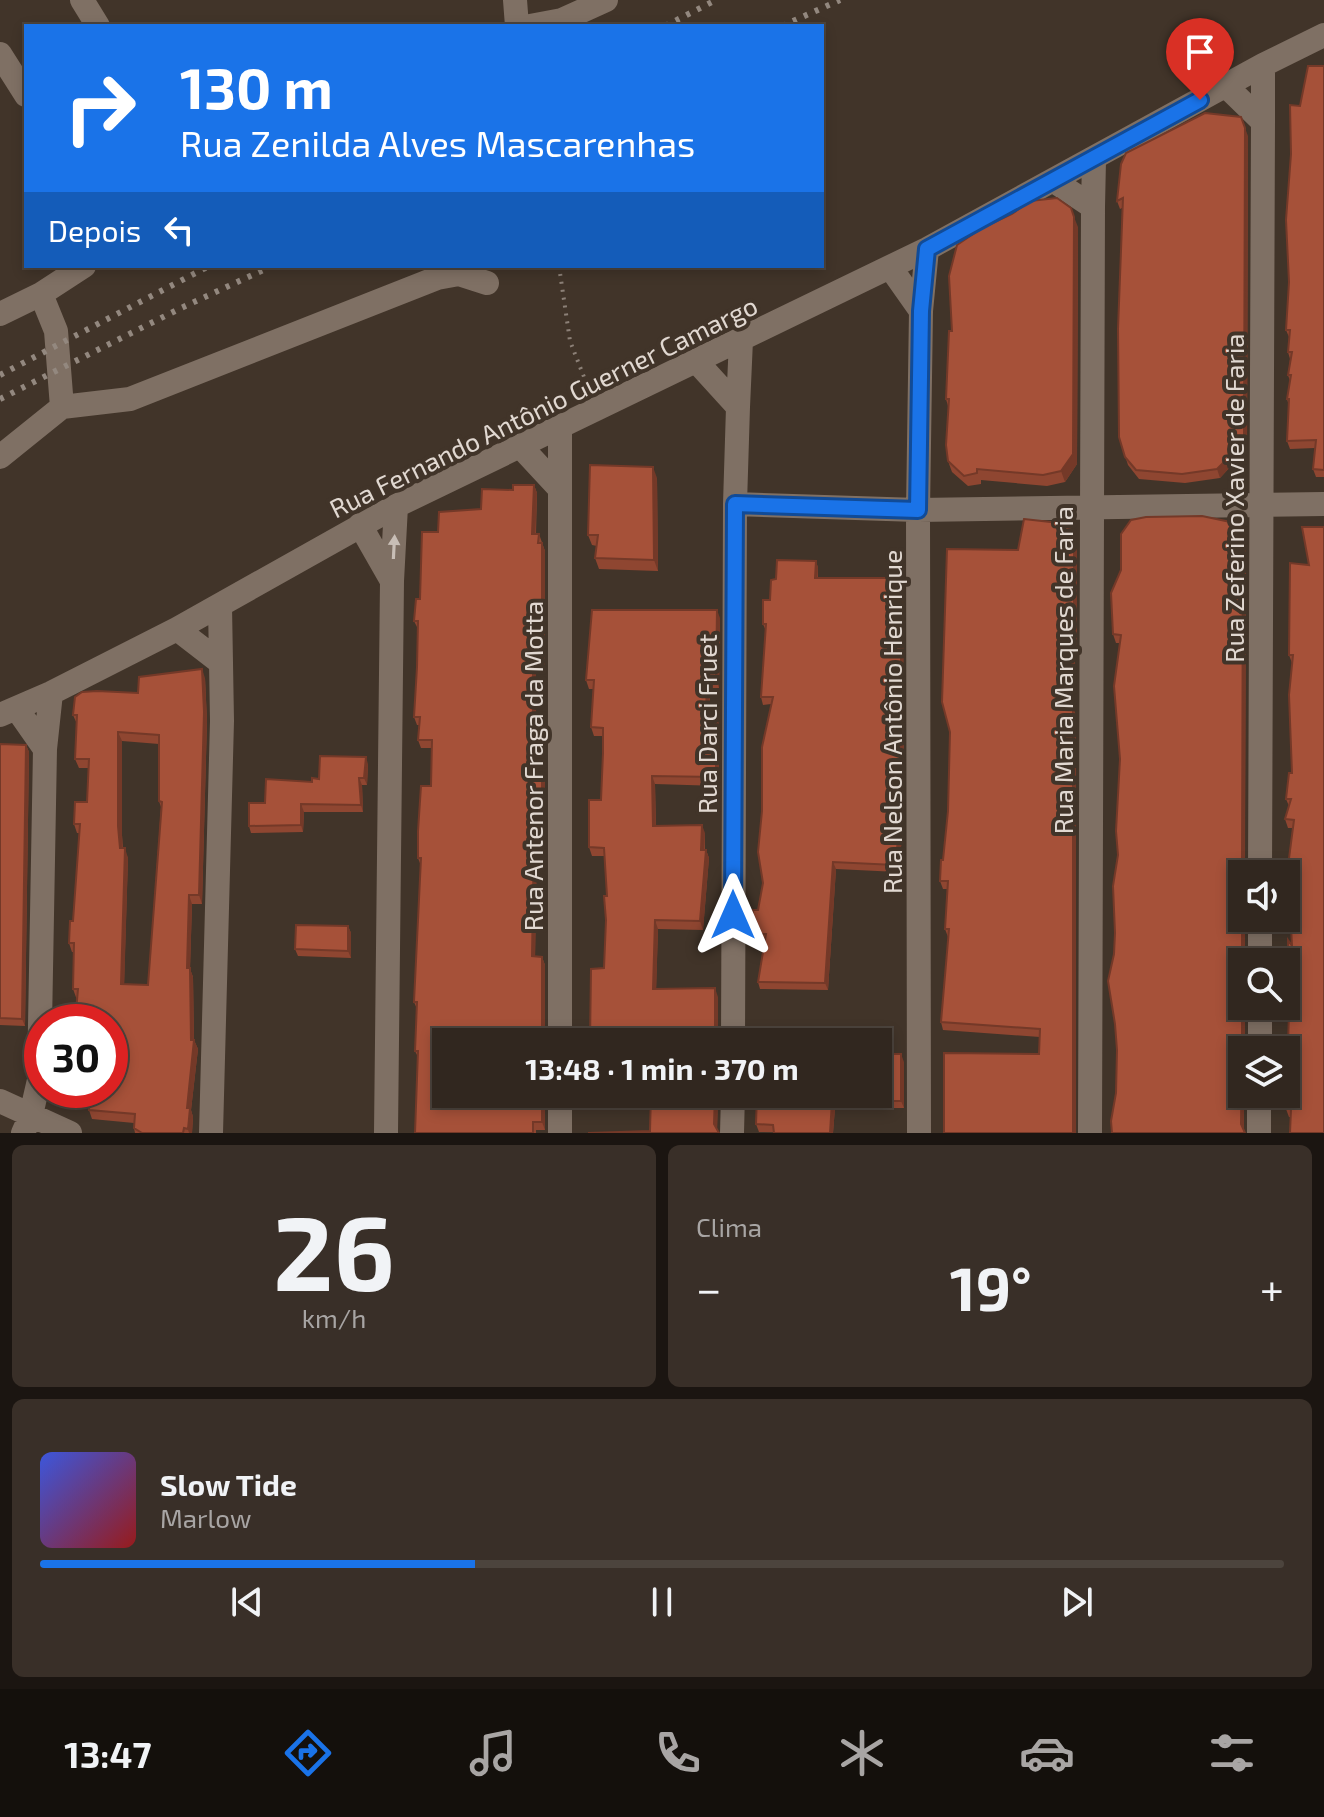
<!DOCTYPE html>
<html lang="pt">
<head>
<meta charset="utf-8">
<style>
	:root { --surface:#31271f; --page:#392f28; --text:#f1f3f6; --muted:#a8a5a4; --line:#4c443d; --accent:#1a73e8 }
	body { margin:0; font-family:"Exo 2",sans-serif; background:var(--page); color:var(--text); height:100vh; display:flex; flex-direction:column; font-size:30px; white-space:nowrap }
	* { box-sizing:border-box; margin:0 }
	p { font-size:26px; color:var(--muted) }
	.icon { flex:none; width:44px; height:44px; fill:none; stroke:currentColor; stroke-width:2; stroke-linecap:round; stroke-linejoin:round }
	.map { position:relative; height:1133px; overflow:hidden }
	.panel { display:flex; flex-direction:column; gap:12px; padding:12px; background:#1b1511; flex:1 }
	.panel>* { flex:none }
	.top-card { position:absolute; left:24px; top:24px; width:800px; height:244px; border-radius:0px; box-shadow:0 4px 12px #0003,0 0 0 2px var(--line); background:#1a73e8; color:#fff; overflow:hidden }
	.fabs { position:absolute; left:1228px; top:860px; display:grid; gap:16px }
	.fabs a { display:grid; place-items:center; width:72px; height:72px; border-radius:0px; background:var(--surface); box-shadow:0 4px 12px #0003,0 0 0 2px var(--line); font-size:40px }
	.speed { position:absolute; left:24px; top:1004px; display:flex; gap:16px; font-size:40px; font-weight:700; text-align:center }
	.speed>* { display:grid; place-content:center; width:104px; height:104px; border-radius:50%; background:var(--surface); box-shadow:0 4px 12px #0003,0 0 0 2px var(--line); line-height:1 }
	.speed .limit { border:12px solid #d22; background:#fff; color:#111 }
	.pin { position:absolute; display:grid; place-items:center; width:68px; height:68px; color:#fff; margin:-82px -34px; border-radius:50% 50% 50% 0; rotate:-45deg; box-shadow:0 0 8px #0007 }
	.pin .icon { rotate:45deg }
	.me { position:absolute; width:88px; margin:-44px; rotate:0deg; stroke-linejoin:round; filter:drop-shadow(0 0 6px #0008) }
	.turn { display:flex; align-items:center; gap:28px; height:168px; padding:0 24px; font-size:36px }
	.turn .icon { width:104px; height:104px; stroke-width:2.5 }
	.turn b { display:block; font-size:56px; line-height:68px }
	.then { display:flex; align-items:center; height:76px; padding:0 24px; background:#0003; gap:16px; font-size:30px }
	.big { font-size:60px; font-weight:700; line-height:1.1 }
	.panel .card { flex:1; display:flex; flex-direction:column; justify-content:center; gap:12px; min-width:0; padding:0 28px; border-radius:12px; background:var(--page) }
	.panel .dial { align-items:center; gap:0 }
	.dial b { font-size:104px; line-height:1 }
	.song { display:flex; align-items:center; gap:24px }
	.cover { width:96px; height:96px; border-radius:12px; background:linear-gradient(135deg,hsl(230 70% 55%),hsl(0 70% 35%)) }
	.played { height:8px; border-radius:4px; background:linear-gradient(90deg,var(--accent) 35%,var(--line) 35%) }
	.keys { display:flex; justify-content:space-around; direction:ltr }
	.heat { display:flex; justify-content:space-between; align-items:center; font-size:44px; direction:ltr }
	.panel .tiles { flex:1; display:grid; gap:12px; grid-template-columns:1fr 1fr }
	.card:last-child { grid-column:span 2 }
	.trip { position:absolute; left:432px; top:1028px; width:460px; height:80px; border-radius:0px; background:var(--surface); box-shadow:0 4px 12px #0003,0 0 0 2px var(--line); font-weight:700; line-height:80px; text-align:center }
	.tabs { display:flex; height:128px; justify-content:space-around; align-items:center; background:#14100c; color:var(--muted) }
	.tabs .icon { width:56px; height:56px }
	.tabs .on { color:var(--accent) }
	.tabs b { font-size:36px; color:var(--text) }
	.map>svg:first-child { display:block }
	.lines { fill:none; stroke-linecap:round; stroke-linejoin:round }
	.path { stroke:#8c8077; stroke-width:4; stroke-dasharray:2 6; stroke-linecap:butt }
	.minor { stroke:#7f7064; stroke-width:24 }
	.rail { stroke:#93887f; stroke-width:6; stroke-dasharray:4 8; stroke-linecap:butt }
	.wall { fill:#8f4631; fill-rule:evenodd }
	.shaded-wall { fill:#743928 }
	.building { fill:#a65139; stroke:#743928; stroke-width:2; fill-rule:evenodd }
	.oneway { fill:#c8beb6 }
	.route-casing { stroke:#114b97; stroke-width:20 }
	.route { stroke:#1a73e8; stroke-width:14 }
	.labels { text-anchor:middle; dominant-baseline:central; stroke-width:8; stroke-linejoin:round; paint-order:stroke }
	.street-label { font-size:26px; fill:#e1d8d1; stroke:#413429 }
</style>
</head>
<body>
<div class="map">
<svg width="1324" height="1133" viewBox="0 0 1324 1133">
	<rect width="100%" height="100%" fill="#413429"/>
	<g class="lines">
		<path class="path" d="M559 266 570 341 589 390"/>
		<path class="minor" d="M82 0 98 26
			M515 0 517 26
			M530 26 562 20 606 0
			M0 54 26 95
			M1226 86 1263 122V65
			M1054 181 1093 207 1094 160
			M890 267 921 311 927 249
			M41 294 56 331 62 407
			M0 314 41 294 84 266
			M697 362 738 407 741 340
			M521 447 560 489V428
			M0 457 62 407 130 399 437 278 459 274 487 283
			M560 489V1042
			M735 504 918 510 1324 504
			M360 525 392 581 396 506
			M177 629 221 663 220 606
			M17 709 45 749 51 693
			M0 715 51 693 177 629 396 506 927 249 1263 65 1324 35
			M1260 874 1263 122
			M1260 962V918
			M733 1042 735 504 738 407
			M1260 1050V1006
			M560 1094V1133
			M0 1101 70 1133
			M23 1133 31 1115 39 1080 45 749
			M211 1133 222 721 221 663
			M386 1133 392 581
			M732 1133 733 1094
			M919 1133 918 510 921 311
			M1090 1133 1093 207
			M1259 1133V1094"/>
		<path class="rail" d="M665 26 716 0
			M782 26 840 0
			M0 375 209 266
			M0 399 181 308 272 266"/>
	</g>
	<path class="wall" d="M1324 66V477H1316L1313 469 1315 448 1290 449 1287 441 1289 406 1287 399 1290 381 1288 375 1290 359 1288 352 1289 337 1286 330 1300 106Z
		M1248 136 1247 451 1233 450 1231 466 1220 478 1185 483 1139 479 1128 465 1119 437 1122 208 1120 209 1117 201Z
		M1078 227 1077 464 1065 482 1047 486 981 480V484L968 486 952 472 948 461V406L946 399 952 331Z
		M657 478 658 571 599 569 595 558 597 546 592 545 588 535Z
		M513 485H534L537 493 536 534H539L545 551V666L536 665V717H542L545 725V750L534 749 533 775H542L545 783V844H537L535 956 542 957 545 965V1042H446V1094H533V1099H542L545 1107V1130H536V1133H415L418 1057 415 1051 417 1009 414 1002 421 866 418 858V831L421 786H431L432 748H421L418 740 419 725H417L414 717 417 667 418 629 414 621 416 599H420L422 532H438L439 512 481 509 482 489 513 490Z
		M1324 527 1290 1117H1289L1286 1109 1292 946 1293 828H1288L1285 819 1289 806 1286 799 1292 773V663L1289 655 1309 565Z
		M1243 537 1246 546 1244 1094 1116 1093 1117 1050 1114 954 1120 759V643H1116L1113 634Z
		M1018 550 1077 551V635L1071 707 1073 708 1076 716 1039 1054 1040 1037 943 1030 941 1022 948 937 945 929 948 889H943L940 881 943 860Z
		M816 561 818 568V578H901L903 585 904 822 898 872 836 869 828 990 760 989 758 982 765 941H752L750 934 758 910 763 883 771 704 763 705 761 697 766 631 763 624 776 579Z
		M720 618 719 688H710V715L719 724V786L655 784 656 826 705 833V850H706L709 858 703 930 658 929 656 989 718 997V1042L604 968 607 896 604 856H592L589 847 601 800 603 736H594L591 727 594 689H589L586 680Z
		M205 678 207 721 202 904H192L190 969 193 977 194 1040 198 1049 191 1110 193 1117 192 1133H135L134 1128V1123L92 1119 89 1110 90 1094 80 1093 79 1090H110L73 989 74 952H72L69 943 73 921 80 833H77L74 824 87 802 89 768H79L75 759 77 724 73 715 138 693ZM122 741 159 744V801L161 807 148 985 124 984 128 858 123 848 122 835Z
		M0 744 26 745 29 752 25 1026 0 1025Z
		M368 764 367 785H362L363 812H304L303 832 251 833 249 826 265 803 319 779Z
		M348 926 351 933V958L298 956 295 949Z
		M904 1062V1108H835L833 1133 759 1132 756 1124Z
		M599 1094H718L717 1130 650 1131 651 1097 599 1096Z"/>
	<path class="shaded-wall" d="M1245 128 1248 136 1247 451 1244 442Z
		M1074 217 1078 227 1077 464 1065 482 1061 471Z
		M1230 442 1233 450 1231 466 1220 478 1217 469Z
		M653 467 657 478 658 571 654 560Z
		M534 485 537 493 535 542 532 534Z
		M1068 524 1077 551V635L1070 714 1067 707Z
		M1243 537 1246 546 1245 874 1242 865Z
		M542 543 545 551V666L542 658Z
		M816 561 818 568 817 585 815 578Z
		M901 578 903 585 904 822 898 872 895 865Z
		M717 610 720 618 719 688 716 680Z
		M533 657 536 665V724L533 716Z
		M202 669 205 678 207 721 202 904 199 895Z
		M707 680 710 688 709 723 706 715Z
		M1073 708 1076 716V1133H1073Z
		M716 715 719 724V786L716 777Z
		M542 717 545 725V750L542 742Z
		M118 732 122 741V835L123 857 120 848 118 826Z
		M531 741 534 749 533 783 530 775Z
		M26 745 29 752 25 1026 22 1019Z
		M366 757 368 764 367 785 364 778Z
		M542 775 545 783V844L542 836Z
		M652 776 655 784 656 834 653 826Z
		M359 778 362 785 363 812 361 805Z
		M301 804 304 812 303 832 301 825Z
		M702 825 705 833 704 858 701 850Z
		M534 836 537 844 535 964 532 956Z
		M125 848 128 858 124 993 121 984Z
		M706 850 709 858 703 930 700 921Z
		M833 862 836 869 828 990 825 983Z
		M189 895 192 904 190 969 193 977 194 1046V1040L198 1049 191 1110 193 1117 192 1133H189L188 1129 187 1108 191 1040 187 968Z
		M1242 918H1245V962L1242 953Z
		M655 920 658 929 656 997 653 989Z
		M348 926 351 933V958L348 951Z
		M542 957 545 965V1042L542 1034Z
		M715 988 718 997V1042L715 1034Z
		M1242 1006H1245V1050L1242 1041Z
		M832 1029 835 1037 834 1042H831Z
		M901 1054 904 1062V1108L901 1101Z
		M1242 1082V1094H1244V1133L1241 1124V1085Z
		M715 1094H718L717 1133 714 1124Z
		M542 1099 545 1107V1130L542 1122Z
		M832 1101 835 1108 833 1133H830Z"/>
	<path class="building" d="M1308 66H1324V470L1313 469 1316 440 1287 441 1289 399H1287L1291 375H1288L1292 352H1288L1290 330H1286L1289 282 1286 220 1291 154 1290 105 1300 106Z
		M1205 113 1241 117 1245 128 1244 442H1230L1228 458 1217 469 1182 474 1136 470 1125 457 1119 437 1118 329 1123 198 1117 201 1121 164 1126 153Z
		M1057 198 1071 208 1074 217 1073 454 1061 471 1043 475 977 469V473L964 476 948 461 946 445 949 399H946L949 331H952L949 276 957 245 982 228 1012 214 1030 201Z
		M590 465 653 467 654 560 595 558 598 535H588Z
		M513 485H534L532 534H539L538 543H542V658L533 657V716L542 717V742L531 741 530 775H542V836H534L532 956 542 957V1034L545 1042H446V1094H530L529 1099H542V1122H533V1133H415L418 1051H415L417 1002H414L421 858H418V831L421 786H431L432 740H418L420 717H414L417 667 418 621H414L416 599H420L422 532H438L439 512 481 509 482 489 513 490Z
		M1202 516 1235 523 1243 537 1242 865 1245 874H1242V953L1245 962H1242V1041L1246 1050H1242L1241 1124 1245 1133H1112L1111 1121 1116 1093 1117 1050 1115 1024 1108 981 1114 954 1115 933 1113 886 1118 855 1116 831 1120 759 1114 686 1121 635 1113 634 1111 593 1121 570V534L1131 520 1146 517Z
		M1024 519 1068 524 1074 543V627L1067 707 1073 708V1133H944V1053L1039 1054 1040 1029 941 1022 949 929H945L948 881H940L941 860H943L948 811 950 732 942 702 947 549 1018 550Z
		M1302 527H1324V1133H1290L1291 1109H1286L1289 1012 1288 940 1292 946 1288 866 1294 820 1285 819 1291 799H1286L1289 773H1292L1289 695 1293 655H1289L1290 563 1309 565Z
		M777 560 816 561 815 578H901V815L895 865 833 862 825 983 758 982 766 934H750L753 910H758L763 883 758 852 762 811V747L773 697H761L766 624H763V600H770L771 580 776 579Z
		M592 610H717L716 680H707L706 715H716V777L652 776 653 826 702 825 701 850H706L700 921 655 920 653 989 715 988V1034L718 1042H590L591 969 604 968 606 920 604 896H607L604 848 589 847V800H601L603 753V728L591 727 594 680H586Z
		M202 669 204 712 199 895H189L187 968H190L191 1040H194L187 1108H190L188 1129 184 1128 183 1133H142L134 1128 135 1114 89 1110 90 1090H110V1022H75L78 989H73L74 943H69L70 921H73L80 824H74L75 802H87L89 759H75L77 715H73L75 697 82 692 97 691 138 693 139 677ZM118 732 159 735V801L162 802 148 985 121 984 125 848H120L118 826Z
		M0 744 26 745 22 1019 0 1018Z
		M320 756 366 757 364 778H359L361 805 301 804V825L249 826V803H265L266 779 312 782V778L319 779Z
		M296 925 348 926V951L295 949Z
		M832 1029 831 1042H762L761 1031Z
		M878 1054H901V1101H832L830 1133H774L773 1125 756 1124 757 1094H878Z
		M651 1094H715L714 1124 719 1133H588L650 1131Z"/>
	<defs><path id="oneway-solid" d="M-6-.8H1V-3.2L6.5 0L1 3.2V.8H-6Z" transform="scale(2)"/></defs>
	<use class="oneway" href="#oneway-solid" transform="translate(394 547) rotate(-87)"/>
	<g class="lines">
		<g class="route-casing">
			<path id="route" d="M733 915 735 504 918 510 921 311 927 249 1200 100"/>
		</g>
		<use href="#route" class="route"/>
	</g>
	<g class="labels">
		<g class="street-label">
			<text transform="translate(543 406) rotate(-26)">Rua Fernando Antônio Guerner Camargo</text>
			<text transform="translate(1233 498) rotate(-90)">Rua Zeferino Xavier de Faria</text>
			<text transform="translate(1062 670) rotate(-90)">Rua Maria Marques de Faria</text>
			<text transform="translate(891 722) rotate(-90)">Rua Nelson Antônio Henrique</text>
			<text transform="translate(706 724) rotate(-90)">Rua Darci Fruet</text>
			<text transform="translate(532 766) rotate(-90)">Rua Antenor Fraga da Motta</text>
		</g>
	</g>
</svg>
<div class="fabs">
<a><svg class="icon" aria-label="sound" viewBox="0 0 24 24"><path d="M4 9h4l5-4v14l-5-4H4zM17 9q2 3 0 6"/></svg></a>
<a><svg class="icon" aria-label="search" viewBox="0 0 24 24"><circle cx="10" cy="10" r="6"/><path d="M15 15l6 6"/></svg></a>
<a><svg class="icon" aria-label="layers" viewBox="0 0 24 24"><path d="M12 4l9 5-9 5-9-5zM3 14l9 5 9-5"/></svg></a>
</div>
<div class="speed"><div class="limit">30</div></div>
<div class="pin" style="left:1200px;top:100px;background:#d93025"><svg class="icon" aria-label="arrive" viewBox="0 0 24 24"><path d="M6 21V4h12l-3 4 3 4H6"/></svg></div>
<svg class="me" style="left:733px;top:915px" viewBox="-20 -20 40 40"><path d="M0-17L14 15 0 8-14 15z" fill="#1a73e8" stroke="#fff" stroke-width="4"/></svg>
<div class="trip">13:48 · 1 min · 370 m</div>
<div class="top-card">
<div class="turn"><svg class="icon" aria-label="right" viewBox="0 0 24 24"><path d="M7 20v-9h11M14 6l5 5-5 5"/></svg><div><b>130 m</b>Rua Zenilda Alves Mascarenhas</div></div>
<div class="then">Depois<svg class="icon" aria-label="left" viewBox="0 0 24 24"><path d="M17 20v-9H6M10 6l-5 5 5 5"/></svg></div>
</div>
</div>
<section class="panel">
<div class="tiles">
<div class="card dial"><b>26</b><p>km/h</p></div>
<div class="card"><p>Clima</p>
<div class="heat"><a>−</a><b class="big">19°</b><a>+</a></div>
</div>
<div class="card">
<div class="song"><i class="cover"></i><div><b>Slow Tide</b><p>Marlow</p></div></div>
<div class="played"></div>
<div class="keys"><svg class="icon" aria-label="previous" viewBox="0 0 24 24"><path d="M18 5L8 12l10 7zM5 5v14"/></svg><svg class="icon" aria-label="pause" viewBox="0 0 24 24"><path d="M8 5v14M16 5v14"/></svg><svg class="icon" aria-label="next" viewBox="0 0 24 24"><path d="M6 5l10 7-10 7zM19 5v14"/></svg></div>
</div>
</div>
</section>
<nav class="tabs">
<b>13:47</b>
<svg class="icon on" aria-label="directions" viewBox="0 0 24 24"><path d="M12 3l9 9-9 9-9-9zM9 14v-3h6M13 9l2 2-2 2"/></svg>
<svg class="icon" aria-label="music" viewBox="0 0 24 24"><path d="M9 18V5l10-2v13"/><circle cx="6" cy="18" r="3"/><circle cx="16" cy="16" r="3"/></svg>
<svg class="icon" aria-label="phone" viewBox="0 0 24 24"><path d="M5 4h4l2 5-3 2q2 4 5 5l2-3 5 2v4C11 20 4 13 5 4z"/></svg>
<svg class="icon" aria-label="climate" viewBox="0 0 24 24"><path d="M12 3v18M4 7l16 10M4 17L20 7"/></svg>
<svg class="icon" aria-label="car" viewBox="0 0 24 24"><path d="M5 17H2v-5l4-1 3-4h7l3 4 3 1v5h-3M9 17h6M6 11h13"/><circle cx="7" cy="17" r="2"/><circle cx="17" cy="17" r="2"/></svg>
<svg class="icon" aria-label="filters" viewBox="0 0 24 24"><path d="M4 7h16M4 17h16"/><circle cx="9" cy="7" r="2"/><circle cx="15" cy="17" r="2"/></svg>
</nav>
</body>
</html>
